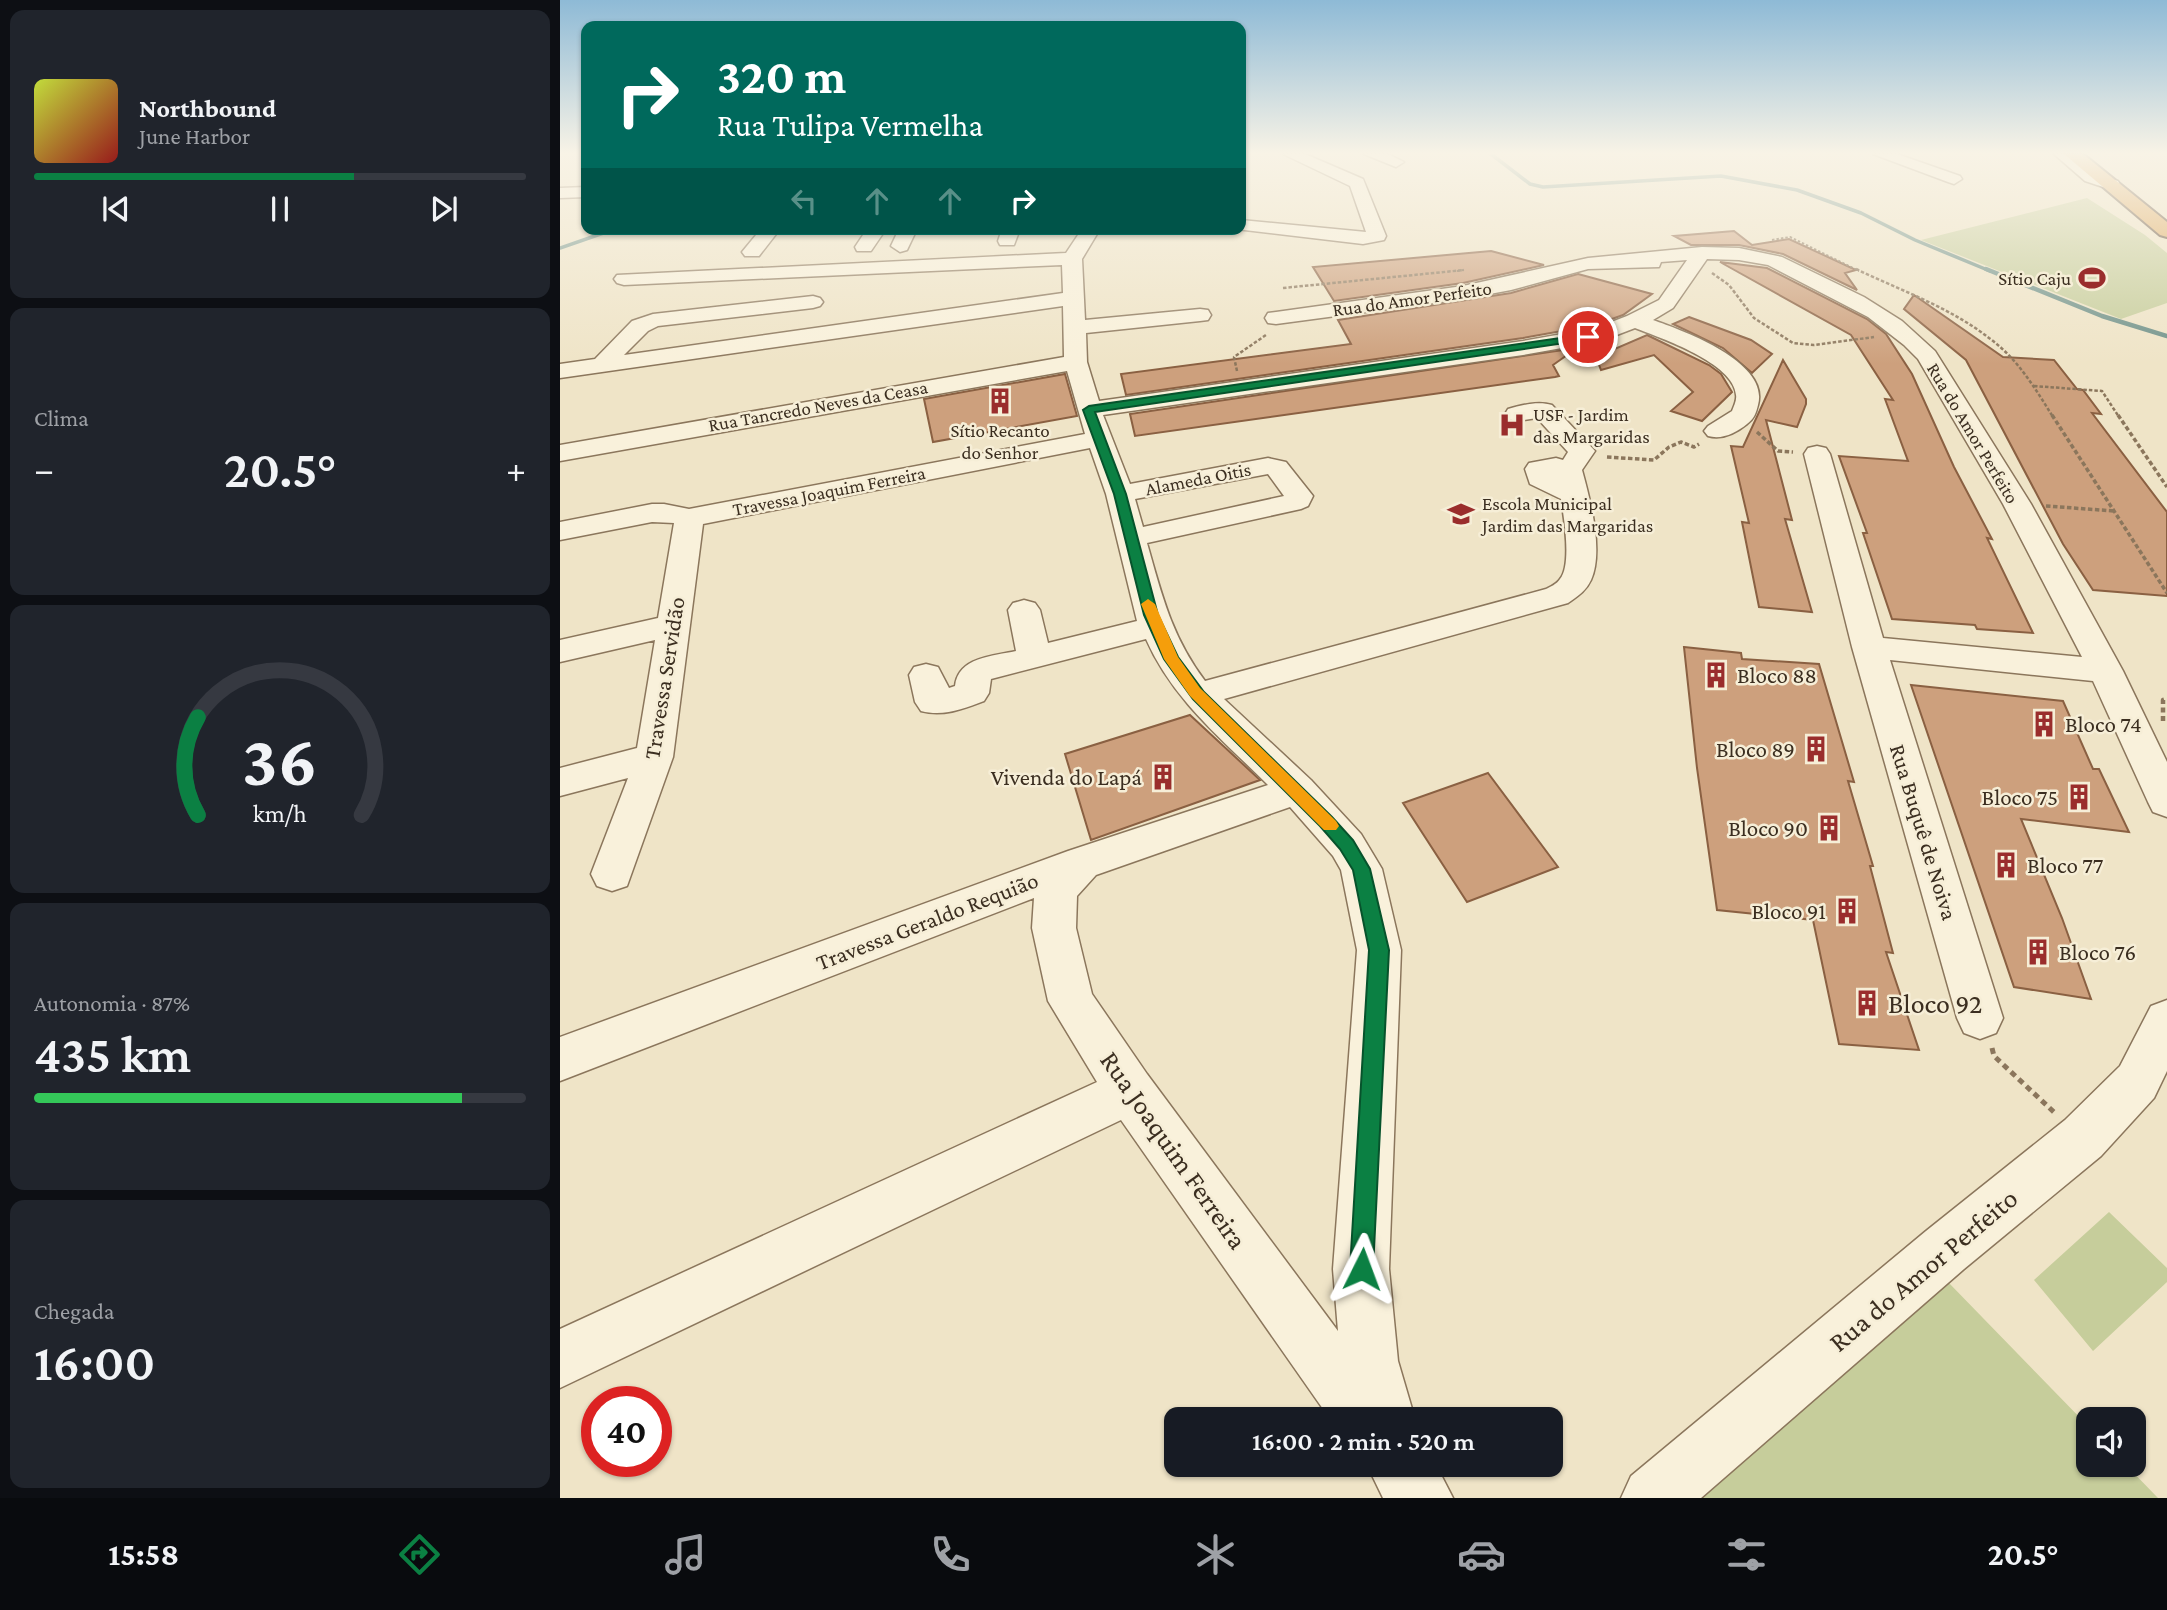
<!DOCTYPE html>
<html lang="pt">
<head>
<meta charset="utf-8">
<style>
	:root { --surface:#171b24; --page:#20242c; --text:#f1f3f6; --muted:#9ea1a6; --line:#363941; --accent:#0b8043 }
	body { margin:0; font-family:"Crimson Pro",serif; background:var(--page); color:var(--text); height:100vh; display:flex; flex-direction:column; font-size:26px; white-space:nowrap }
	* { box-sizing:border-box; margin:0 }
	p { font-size:23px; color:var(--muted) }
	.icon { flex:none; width:38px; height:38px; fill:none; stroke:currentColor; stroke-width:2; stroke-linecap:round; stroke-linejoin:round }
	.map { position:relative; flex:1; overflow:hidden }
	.drawer { display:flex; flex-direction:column; gap:10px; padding:10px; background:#0d0f14; width:560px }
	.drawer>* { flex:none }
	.top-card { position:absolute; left:21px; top:21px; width:665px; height:214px; border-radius:14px; box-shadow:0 2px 5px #0004; background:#00695c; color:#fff; overflow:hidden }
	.buttons { position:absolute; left:1516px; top:1407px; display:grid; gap:14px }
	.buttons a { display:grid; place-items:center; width:70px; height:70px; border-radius:14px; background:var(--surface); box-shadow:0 2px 5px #0004; font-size:35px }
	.speed { position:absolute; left:21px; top:1386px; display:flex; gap:14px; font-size:35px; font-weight:700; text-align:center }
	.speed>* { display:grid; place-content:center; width:91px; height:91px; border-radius:50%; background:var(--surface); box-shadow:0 2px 5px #0004; line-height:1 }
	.speed .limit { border:10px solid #d22; background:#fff; color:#111 }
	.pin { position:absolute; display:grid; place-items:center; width:60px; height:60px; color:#fff; margin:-30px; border:4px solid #fff; border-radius:50%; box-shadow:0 2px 7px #0007 }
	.me { position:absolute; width:77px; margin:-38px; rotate:3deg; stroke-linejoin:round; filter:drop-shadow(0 0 5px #0008) }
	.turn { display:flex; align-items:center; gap:24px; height:147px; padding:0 21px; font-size:32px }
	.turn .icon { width:91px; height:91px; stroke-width:2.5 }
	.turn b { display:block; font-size:49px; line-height:60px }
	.lanes { display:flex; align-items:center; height:66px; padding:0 21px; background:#0003; justify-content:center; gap:35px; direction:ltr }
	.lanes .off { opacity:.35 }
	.big { font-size:52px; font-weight:600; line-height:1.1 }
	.drawer .card { flex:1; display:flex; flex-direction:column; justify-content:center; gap:10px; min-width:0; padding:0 24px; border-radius:14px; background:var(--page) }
	.drawer .dial { align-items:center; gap:0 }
	.dial svg { height:182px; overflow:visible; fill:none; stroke:var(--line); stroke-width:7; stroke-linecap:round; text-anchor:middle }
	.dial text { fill:var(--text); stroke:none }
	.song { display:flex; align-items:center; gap:21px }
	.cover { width:84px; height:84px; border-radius:10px; background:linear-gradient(135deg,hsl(70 70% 55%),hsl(0 70% 35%)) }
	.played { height:7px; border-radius:4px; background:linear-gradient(90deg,var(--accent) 65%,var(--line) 65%) }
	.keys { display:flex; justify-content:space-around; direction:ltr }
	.heat { display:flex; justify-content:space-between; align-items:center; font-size:38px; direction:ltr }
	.charge { height:10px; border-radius:5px; background:linear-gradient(90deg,#34c759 87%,var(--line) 0) }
	.trip { position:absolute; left:604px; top:1407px; width:399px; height:70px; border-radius:14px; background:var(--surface); box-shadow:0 2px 5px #0004; font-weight:600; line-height:70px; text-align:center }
	.dock { display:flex; height:112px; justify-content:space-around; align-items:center; background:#090b0e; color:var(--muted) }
	.dock .icon { width:49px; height:49px }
	.dock .on { color:var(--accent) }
	.dock b { font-size:32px; color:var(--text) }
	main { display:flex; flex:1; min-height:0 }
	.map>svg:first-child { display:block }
	.green { fill:#c6cd9b }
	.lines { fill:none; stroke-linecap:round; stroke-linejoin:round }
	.stream-far1 { stroke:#6f9189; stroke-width:3.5 }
	.stream { stroke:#6f9189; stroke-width:4.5 }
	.building { fill:#cda07d; stroke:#8a6042; stroke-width:2 }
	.minor-casing { stroke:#8b765c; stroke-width:3 }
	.highway-casing { stroke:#594430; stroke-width:4 }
	.path-far4 { stroke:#8b765c; stroke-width:2; stroke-dasharray:2.5 2; stroke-linecap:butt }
	.path-far3 { stroke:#8b765c; stroke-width:2.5; stroke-dasharray:3.5 2; stroke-linecap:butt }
	.path-far2 { stroke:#8b765c; stroke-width:3.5; stroke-dasharray:4.5 2.5; stroke-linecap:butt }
	.path-far1 { stroke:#8b765c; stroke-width:4.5; stroke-dasharray:5 3.5; stroke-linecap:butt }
	.path { stroke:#8b765c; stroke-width:5; stroke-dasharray:6 4.5; stroke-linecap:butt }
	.minor { fill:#f9f1db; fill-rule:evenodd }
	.highway { fill:#dda559; fill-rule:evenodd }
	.route { fill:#0b8043; stroke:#07532c; stroke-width:2 }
	.slow { fill:#f59e0b }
	.labels { text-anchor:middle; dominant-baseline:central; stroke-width:5; stroke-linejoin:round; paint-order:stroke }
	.far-poi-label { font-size:19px; fill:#3b2e20; stroke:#f6eed7; text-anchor:start }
	.far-street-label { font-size:19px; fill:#3b2e20; stroke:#f6eed7 }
	.poi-label { font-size:23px; fill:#3b2e20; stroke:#f6eed7; text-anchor:end }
	.street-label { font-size:23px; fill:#3b2e20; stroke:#f6eed7 }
	.near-poi-label { font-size:28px; fill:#3b2e20; stroke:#f6eed7; text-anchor:start }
	.near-street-label { font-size:28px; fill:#3b2e20; stroke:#f6eed7 }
</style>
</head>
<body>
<main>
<section class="drawer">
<div class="card">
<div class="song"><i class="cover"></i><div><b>Northbound</b><p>June Harbor</p></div></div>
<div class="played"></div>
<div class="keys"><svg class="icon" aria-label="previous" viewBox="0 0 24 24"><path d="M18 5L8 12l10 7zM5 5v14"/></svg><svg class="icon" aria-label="pause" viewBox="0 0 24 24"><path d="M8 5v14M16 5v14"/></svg><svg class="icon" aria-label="next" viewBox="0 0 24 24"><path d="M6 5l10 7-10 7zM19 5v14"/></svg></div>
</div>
<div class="card"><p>Clima</p>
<div class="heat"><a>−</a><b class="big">20.5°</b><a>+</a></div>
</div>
<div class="card dial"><svg viewBox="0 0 100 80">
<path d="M14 69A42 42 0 1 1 86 69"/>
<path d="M14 69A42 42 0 0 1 14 26" stroke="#0b8043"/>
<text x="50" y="56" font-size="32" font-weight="700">36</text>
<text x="50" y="72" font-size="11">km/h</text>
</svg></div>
<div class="card"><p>Autonomia · 87%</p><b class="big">435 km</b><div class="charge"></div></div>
<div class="card"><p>Chegada</p><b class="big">16:00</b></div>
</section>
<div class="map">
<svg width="1607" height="1498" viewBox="0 0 1607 1498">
	<rect width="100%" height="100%" fill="#efe4c7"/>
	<path class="green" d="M1527 198 1585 235 1607 253V303L1561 319 1361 240Z
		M1549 1212 1607 1268V1282L1533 1351 1474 1280Z
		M1388 1282 1528 1426V1465H1566L1598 1498H1129Z"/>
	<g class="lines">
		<path class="stream-far1" d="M931 154 970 184 983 187 1161 176 1237 190 1301 213 1355 240 1430 271
			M0 248 55 229"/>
		<path class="stream" d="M1426 269 1542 316 1607 336"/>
	</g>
	<path class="building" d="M1174 231 1192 245 1229 239 1296 270 1285 273 1297 290 1223 254 1179 245H1131L1114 236Z
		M931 251 984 265 903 283 774 301 753 267Z
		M1160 262 1207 268 1307 319 1326 334 1352 374 1394 467 1432 539 1427 538 1473 633 1417 629 1415 625 1332 619 1303 533H1307L1279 456 1348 461 1325 399 1333 400 1291 335Z
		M1018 274 1092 294 1063 315 1035 325 963 338 566 395 561 374 791 344 778 320 951 293Z
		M1354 295 1443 357 1494 360 1517 389 1523 390 1541 414 1532 413 1607 512V596L1533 590 1503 544 1406 360 1344 309Z
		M1129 317 1191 340 1212 354 1192 373 1163 348 1113 324Z
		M1087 335 1149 365 1161 374 1172 392 1142 421 1111 411 1133 392 1094 355 1041 370 1036 357Z
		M1017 348 993 365 999 376 995 377 575 436 570 414Z
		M1223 360 1246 399V404L1237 427 1206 420 1232 520 1225 519 1252 612 1199 607 1182 522 1189 523 1171 446 1183 447Z
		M505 374 517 416 373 442 364 399Z
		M1124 647 1181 653 1182 659 1259 664 1294 782 1288 781 1313 866H1310L1333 953 1326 952 1359 1050 1279 1044 1253 920 1157 910 1137 768Z
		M1351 685 1503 701 1533 769H1539L1569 832 1461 819 1502 918 1531 999 1454 987Z
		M630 715 700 780 531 840 505 754Z
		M928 773 998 867 907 902 843 803Z"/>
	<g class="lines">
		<g class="minor-casing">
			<path id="minor" d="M723 154H745L803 179 826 236 824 240 803 244 676 229H681V220L806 232 790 186Z
				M804 154H828L844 162 836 167Z
				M1313 154H1337L1400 176 1402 179 1394 184 1388 182Z
				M1494 154H1512L1537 175 1558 181 1560 185 1552 190 1525 181Z
				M26 187V197L0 198V188Z
				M201 229H220L199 256H185L182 252Z
				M307 229H326L311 251H297L295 247Z
				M339 229H357L347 250 340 252 331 246Z
				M442 229H460L454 245H440L438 241Z
				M522 229H540L522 259 525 320 640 309 648 310 651 315 648 320 640 321 526 333 527 362 539 401 963 341 1036 328 1067 316 1099 300 1127 260 1101 262 1099 267 1028 269 951 290 903 299 716 324 708 323 705 318 708 313 716 312 903 286 1028 258 1142 247 1179 248 1222 257 1304 297 1342 321 1375 351 1471 504 1563 671 1607 762V817L1593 812 1588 802 1533 681 1330 660 1443 1018 1436 1033 1420 1039 1404 1033 1397 1018 1292 647 1244 454 1248 448 1257 446 1266 448 1270 454 1323 638 1522 657 1443 504 1358 359 1344 345 1308 317 1208 265 1179 260 1147 259 1113 308 1093 320C1124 331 1210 362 1198 405 1196 413 1194 419 1187 424 1176 433 1162 440 1148 436L1144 431 1148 426 1172 411C1174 406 1177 400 1176 395 1174 363 1101 338 1075 328L1041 341 963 355 543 415 570 484 708 458 726 462 753 496 748 506 741 509 587 543C602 596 612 637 645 681L986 589C990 587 997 584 1000 579 1012 565 1004 517 1001 499L970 484 965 469 969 463 996 458 1003 460 1008 452 977 418 957 421 948 419 945 414 948 409C962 405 978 401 992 405L1035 451 1022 470C1030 499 1044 551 1031 580 1026 591 1018 596 1008 603L664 699 751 780 801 834 822 869 841 950 829 1269 838 1361 855 1419H770L561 1120 0 1388V1329L537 1082 488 1001 472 928 474 898 0 1081V1037L508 851 708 785C663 740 612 699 586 639L431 679 429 693 424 701C403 709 383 717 361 711L355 702 349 675 354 667 366 664 378 667 389 688 395 686C398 657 433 656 456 651L448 610 453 603 464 600 475 603 480 610 488 643 577 621 546 494 530 448 143 524 113 757 67 886 52 891 37 886 31 874 68 778 0 796V768L77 748 95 640 0 662V640L98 618 114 523 92 522 0 540V522L92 504H104L129 509 525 434 507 371 0 461V445L504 357 503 306 0 378V364L35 359 72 321 93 314 253 296 260 298 263 302 260 306 253 308 98 326 88 331 64 355 503 293 502 265 64 285 57 283 54 279 57 275 506 253ZM708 474 724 496 583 527 575 499ZM730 807 773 856 781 870 797 950 773 1269 778 1331 587 1074 532 994 516 928 517 896 536 875Z
				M1607 1000V1071L1594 1098 1541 1156 1404 1269 1141 1498H1061L1071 1476 1366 1231 1505 1120 1560 1066 1591 1006Z
				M807 1465H876L893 1498H823Z"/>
		</g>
		<g class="highway-casing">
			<path id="highway" d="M1504 154H1523L1607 222V237L1600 235Z"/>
		</g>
		<path class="path-far4" d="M1212 240 1230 237 1299 271
			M897 271 904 270"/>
		<path class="path-far3" d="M1296 269C1340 290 1391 308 1429 338 1457 358 1475 388 1493 417
			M1152 273 1169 285 1194 318 1233 343 1254 345 1314 337
			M723 288 904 270
			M677 371 674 357 706 335
			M1474 386 1542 391 1559 417"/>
		<path class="path-far2" d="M1492 415 1607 593
			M1558 415 1607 487
			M1197 432 1218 451 1233 452
			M1047 457 1094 460 1109 447 1121 442 1134 447 1139 444
			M1486 506 1554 511"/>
		<path class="path-far1" d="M1603 721V700L1607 699"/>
		<path class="path" d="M1432 1048 1434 1056 1496 1114"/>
		<use href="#minor" class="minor"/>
		<use href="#highway" class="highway"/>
	</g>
	<linearGradient id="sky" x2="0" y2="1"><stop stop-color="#8ebad6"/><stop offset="0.42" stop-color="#f8f3e6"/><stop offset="1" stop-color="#f8f3e6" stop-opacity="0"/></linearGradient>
	<rect width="1607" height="364" fill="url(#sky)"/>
	<path class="route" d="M1028 334 1032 335V339L535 412 566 494 598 615 618 657 644 692 772 817 793 840 810 869 829 950 813 1269 810 1277 802 1281 793 1277 790 1269 809 950 793 870 780 849 760 826 633 699 604 659 584 615 554 494 523 410 529 406Z"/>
	<path class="slow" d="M588 599 595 604 618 657 640 688 776 821 779 826 776 830H764L630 696 604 659 581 604Z"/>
	<defs>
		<g id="stadium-bare" transform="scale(2.1)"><path d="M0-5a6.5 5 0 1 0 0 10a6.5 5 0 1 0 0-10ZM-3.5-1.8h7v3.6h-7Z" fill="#9a2d2c" stroke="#f6eed7" stroke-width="2.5" paint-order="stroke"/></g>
		<g id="building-bare" transform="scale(2.1)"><path d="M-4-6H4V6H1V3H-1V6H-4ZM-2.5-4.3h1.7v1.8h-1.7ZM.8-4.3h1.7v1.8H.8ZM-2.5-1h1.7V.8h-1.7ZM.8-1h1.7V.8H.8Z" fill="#9a2d2c" stroke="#f6eed7" stroke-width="2.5" paint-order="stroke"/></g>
		<g id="hospital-bare" transform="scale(2.1)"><path d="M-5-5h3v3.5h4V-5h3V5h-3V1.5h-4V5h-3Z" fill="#9a2d2c" stroke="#f6eed7" stroke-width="2.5" paint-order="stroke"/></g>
		<g id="school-bare" transform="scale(2.1)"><path d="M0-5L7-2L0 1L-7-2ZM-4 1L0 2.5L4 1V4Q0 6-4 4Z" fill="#9a2d2c" stroke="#f6eed7" stroke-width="2.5" paint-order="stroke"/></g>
	</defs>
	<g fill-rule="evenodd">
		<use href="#stadium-bare" x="1532" y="278"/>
		<use href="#building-bare" x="440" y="401"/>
		<use href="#hospital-bare" x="952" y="425"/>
		<use href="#school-bare" x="901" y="514"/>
		<use href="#building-bare" x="1156" y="675"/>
		<use href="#building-bare" x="1484" y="724"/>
		<use href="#building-bare" x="1256" y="749"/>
		<use href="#building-bare" x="603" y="777"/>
		<use href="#building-bare" x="1519" y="797"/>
		<use href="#building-bare" x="1269" y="828"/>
		<use href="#building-bare" x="1446" y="865"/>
		<use href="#building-bare" x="1287" y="911"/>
		<use href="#building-bare" x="1478" y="952"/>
		<use href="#building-bare" x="1307" y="1003"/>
	</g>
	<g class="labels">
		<g class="far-poi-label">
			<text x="1511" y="278" text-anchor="end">Sítio Caju</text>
			<text x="973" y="414">USF - Jardim<tspan x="973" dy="22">das Margaridas</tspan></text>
			<text x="440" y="430" text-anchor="middle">Sítio Recanto<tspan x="440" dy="22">do Senhor</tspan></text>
			<text x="922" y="503">Escola Municipal<tspan x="922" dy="22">Jardim das Margaridas</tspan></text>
		</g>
		<g class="far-street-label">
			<text transform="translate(852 299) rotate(-8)">Rua do Amor Perfeito</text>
			<text transform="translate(258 406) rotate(-10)">Rua Tancredo Neves da Ceasa</text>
			<text transform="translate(1413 433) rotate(59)">Rua do Amor Perfeito</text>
			<text transform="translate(638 479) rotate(-11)">Alameda Oitis</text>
			<text transform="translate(269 491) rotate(-11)">Travessa Joaquim Ferreira</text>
		</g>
		<g class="poi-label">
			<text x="1177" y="675" text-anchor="start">Bloco 88</text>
			<text x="1505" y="724" text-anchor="start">Bloco 74</text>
			<text x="1235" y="749">Bloco 89</text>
			<text x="582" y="777">Vivenda do Lapá</text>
			<text x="1498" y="797">Bloco 75</text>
			<text x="1248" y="828">Bloco 90</text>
			<text x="1467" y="865" text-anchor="start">Bloco 77</text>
			<text x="1266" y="911">Bloco 91</text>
			<text x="1499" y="952" text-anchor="start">Bloco 76</text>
		</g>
		<g class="street-label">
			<text transform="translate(104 678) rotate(-81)">Travessa Servidão</text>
			<text transform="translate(1364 832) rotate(73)">Rua Buquê de Noiva</text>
			<text transform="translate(367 921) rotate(-21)">Travessa Geraldo Requião</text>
		</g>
		<g class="near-poi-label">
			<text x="1328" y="1003">Bloco 92</text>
		</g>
		<g class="near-street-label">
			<text transform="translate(614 1150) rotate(55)">Rua Joaquim Ferreira</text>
			<text transform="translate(1363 1270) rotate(-40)">Rua do Amor Perfeito</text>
		</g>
	</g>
</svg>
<div class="buttons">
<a><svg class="icon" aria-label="sound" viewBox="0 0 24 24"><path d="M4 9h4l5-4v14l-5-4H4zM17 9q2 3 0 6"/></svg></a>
</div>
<div class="speed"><div class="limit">40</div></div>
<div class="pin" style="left:1028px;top:337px;background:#d93025"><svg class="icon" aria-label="arrive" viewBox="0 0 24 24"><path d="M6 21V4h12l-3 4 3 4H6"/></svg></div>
<svg class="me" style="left:802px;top:1269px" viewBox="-20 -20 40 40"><path d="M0-17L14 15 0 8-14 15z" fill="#0b8043" stroke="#fff" stroke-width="4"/></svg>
<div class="trip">16:00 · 2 min · 520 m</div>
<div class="top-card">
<div class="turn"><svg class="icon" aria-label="right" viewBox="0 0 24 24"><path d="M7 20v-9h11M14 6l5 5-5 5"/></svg><div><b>320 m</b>Rua Tulipa Vermelha</div></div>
<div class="lanes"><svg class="icon off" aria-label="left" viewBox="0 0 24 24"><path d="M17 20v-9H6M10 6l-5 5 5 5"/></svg><svg class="icon off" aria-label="ahead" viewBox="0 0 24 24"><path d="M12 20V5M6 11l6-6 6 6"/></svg><svg class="icon off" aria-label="ahead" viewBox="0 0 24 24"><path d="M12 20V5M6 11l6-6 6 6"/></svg><svg class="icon" aria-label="right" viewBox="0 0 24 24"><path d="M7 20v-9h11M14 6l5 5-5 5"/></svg></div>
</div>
</div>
</main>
<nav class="dock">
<b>15:58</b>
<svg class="icon on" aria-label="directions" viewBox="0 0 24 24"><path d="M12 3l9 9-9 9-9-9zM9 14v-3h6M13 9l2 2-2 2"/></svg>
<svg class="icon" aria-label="music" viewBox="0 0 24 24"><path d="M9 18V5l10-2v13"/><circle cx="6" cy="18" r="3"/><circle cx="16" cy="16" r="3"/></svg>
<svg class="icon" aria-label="phone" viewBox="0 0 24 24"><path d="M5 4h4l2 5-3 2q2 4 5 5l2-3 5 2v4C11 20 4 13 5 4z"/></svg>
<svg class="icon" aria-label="climate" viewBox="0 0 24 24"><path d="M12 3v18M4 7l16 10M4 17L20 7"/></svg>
<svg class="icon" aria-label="car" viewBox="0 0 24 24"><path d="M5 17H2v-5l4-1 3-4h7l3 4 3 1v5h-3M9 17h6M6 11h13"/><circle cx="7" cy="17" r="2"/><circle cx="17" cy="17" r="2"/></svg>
<svg class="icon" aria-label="filters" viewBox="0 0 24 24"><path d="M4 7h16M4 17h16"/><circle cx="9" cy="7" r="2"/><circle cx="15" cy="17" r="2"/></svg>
<b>20.5°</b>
</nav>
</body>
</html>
